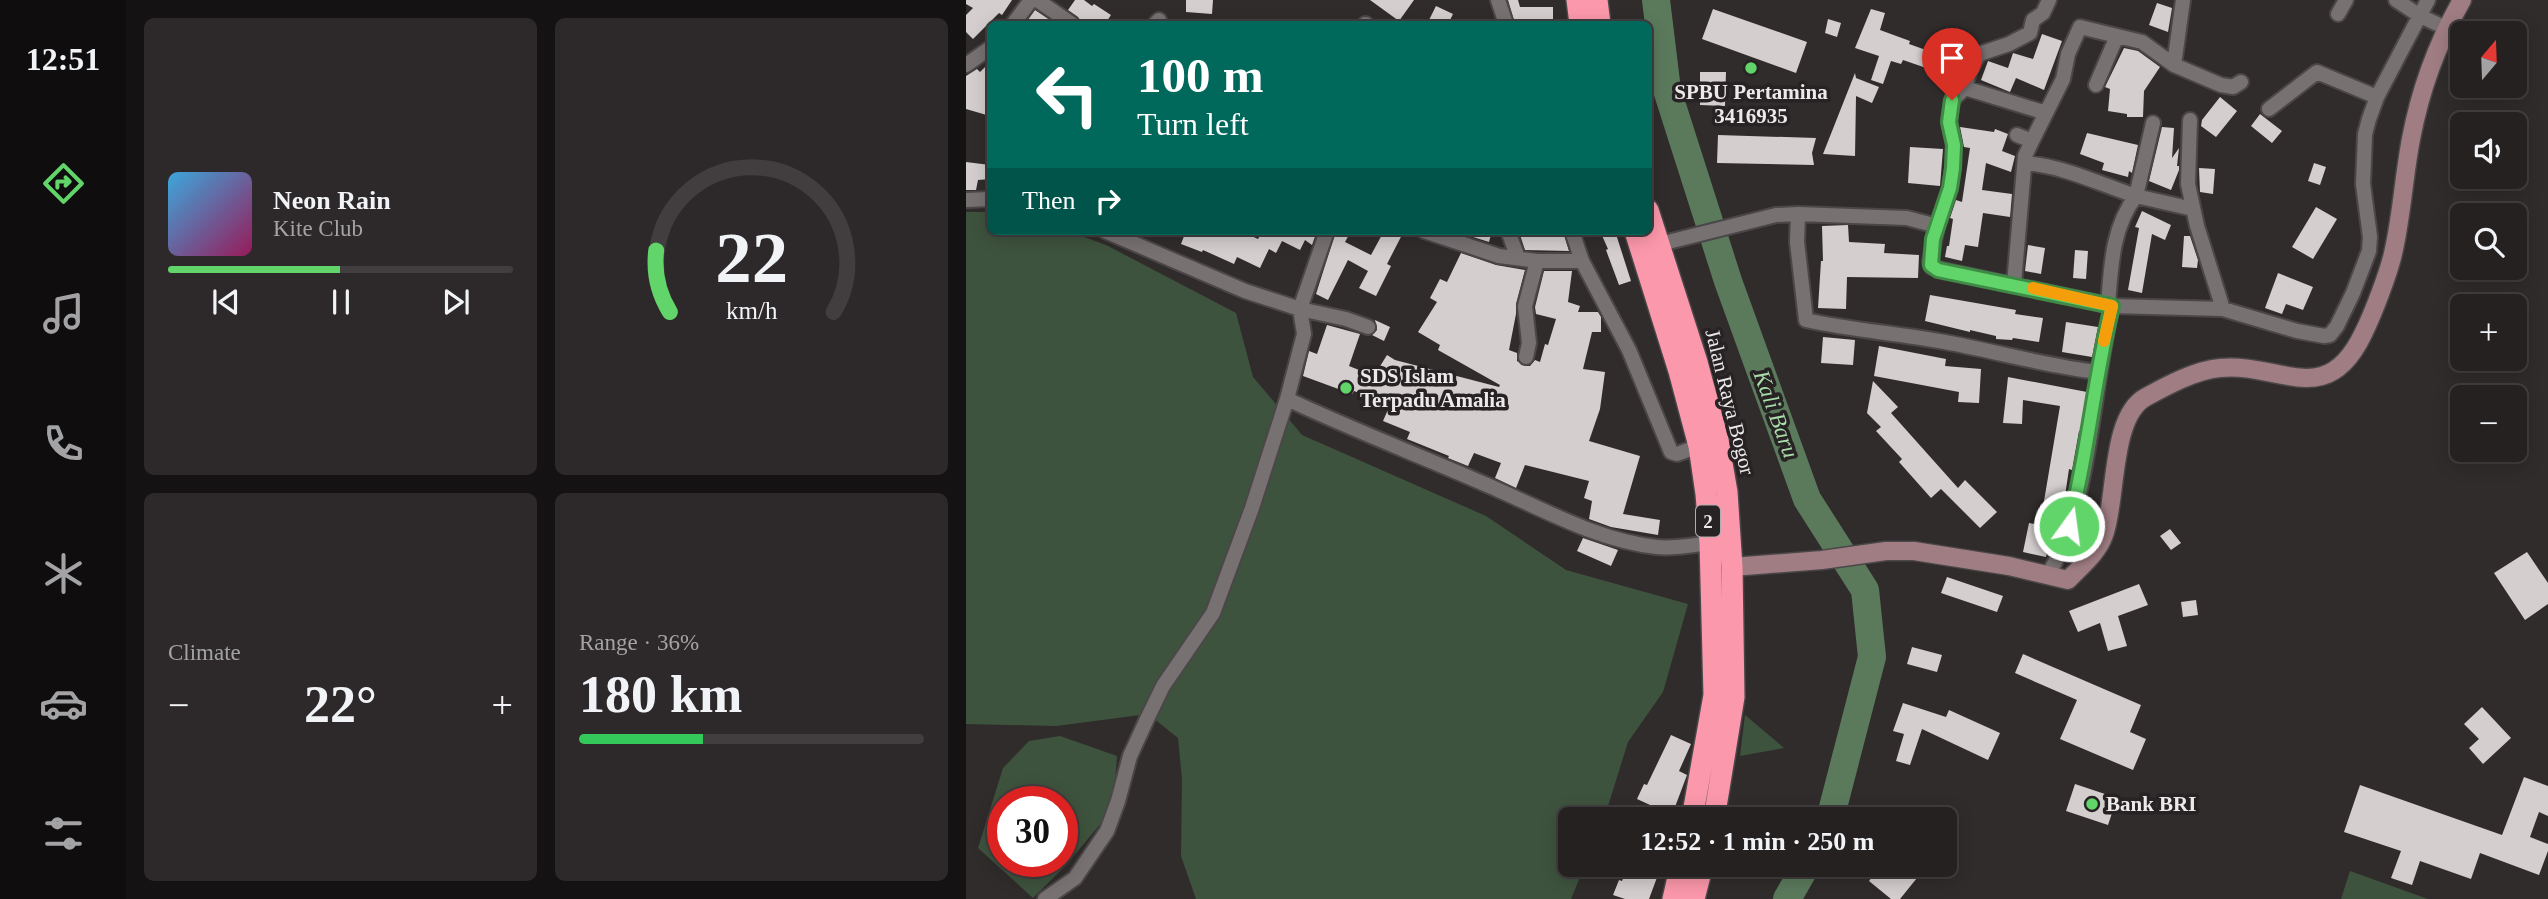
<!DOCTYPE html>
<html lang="en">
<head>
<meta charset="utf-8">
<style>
	:root { --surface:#252121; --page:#2d292a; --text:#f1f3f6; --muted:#a3a3a5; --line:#423e3f; --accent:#61d46a }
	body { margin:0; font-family:"Times New Roman",serif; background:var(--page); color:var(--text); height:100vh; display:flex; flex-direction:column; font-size:26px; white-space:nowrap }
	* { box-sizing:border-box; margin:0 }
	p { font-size:23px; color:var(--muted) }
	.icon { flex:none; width:38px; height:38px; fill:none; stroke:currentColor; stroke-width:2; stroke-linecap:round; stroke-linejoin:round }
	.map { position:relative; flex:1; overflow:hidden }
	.details { display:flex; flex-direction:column; gap:18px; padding:18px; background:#141212; width:840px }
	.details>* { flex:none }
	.banner { position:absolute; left:21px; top:21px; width:665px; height:214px; border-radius:10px; box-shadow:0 4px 18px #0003,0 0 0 2px var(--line); background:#00695c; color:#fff; overflow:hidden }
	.needle { width:46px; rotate:19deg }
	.controls { position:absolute; left:1484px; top:21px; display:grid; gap:14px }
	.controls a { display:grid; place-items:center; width:77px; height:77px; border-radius:10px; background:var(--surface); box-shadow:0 4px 18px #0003,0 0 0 2px var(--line); font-size:35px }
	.speed { position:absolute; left:21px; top:786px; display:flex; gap:14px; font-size:35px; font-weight:700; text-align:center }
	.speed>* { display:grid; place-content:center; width:91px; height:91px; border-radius:50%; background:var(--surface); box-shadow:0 4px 18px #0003,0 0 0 2px var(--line); line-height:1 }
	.speed .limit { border:10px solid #d22; background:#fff; color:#111 }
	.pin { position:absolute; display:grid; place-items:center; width:60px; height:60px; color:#fff; margin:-72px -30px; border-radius:50% 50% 50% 0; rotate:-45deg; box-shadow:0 0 7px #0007 }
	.pin .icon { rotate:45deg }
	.me { position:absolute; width:77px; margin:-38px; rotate:14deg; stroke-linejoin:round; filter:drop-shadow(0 0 5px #0008) }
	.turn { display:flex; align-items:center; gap:24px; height:147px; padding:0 35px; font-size:32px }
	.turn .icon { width:91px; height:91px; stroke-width:2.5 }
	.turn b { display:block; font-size:49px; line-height:60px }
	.then { display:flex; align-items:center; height:66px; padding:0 35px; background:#0003; gap:14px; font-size:26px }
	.big { font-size:52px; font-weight:700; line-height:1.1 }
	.details .tile { flex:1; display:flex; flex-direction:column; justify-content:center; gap:10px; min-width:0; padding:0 24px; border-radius:10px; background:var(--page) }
	.details .dial { align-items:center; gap:0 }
	.dial svg { height:182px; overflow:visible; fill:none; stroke:var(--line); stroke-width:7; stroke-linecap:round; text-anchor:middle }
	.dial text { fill:var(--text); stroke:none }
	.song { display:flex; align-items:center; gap:21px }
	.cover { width:84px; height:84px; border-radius:10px; background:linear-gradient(135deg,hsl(200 70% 55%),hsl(330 70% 35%)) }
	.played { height:7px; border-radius:4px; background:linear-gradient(90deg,var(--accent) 50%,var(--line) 50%) }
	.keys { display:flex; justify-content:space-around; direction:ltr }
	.heat { display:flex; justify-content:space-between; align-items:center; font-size:38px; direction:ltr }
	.charge { height:10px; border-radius:5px; background:linear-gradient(90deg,#34c759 36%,var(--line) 0) }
	.details .tiles { flex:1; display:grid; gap:18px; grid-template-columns:repeat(2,1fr) }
	.trip { position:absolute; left:592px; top:807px; width:399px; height:70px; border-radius:10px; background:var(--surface); box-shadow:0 4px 18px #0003,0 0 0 2px var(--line); font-weight:700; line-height:70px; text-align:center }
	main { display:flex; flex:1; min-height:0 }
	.tabs { display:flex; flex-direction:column; width:126px; justify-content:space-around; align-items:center; background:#0f0d0d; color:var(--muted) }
	.tabs .icon { width:49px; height:49px }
	.tabs .active { color:var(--accent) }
	.tabs b { font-size:32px; color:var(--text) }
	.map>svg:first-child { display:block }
	.green { fill:#3e533e; fill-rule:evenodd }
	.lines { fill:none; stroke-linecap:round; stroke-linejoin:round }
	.river { stroke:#5b7a5c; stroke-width:28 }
	.building { fill:#d4cece }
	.street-casing { stroke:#4b4748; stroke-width:18 }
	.secondary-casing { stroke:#4b4748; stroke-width:21 }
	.highway-casing { stroke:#4b4748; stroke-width:24 }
	.street { stroke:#777172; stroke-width:14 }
	.secondary { stroke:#9f7d83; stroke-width:18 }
	.highway { stroke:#fc98ab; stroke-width:21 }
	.route-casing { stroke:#3f8a45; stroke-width:18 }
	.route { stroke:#61d46a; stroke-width:12 }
	.slow { stroke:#f59e0b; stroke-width:12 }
	.poi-dot { fill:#61d46a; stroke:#272223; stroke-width:2.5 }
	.labels { text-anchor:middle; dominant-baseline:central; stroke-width:7; stroke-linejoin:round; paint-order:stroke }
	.shield { fill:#272223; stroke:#b2adae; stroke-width:2 }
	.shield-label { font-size:19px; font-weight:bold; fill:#ede9ea }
	.poi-label { font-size:21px; font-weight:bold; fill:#ede9ea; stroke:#272223; text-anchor:start }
	.street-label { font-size:21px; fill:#ede9ea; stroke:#272223 }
	.water-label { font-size:23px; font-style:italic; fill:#a8dba8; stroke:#272223 }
</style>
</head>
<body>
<main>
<nav class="tabs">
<b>12:51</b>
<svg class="icon active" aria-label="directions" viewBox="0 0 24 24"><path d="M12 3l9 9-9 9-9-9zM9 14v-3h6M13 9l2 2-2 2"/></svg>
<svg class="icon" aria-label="music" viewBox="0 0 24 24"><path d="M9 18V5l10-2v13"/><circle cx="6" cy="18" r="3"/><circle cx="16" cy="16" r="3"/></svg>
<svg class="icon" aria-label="phone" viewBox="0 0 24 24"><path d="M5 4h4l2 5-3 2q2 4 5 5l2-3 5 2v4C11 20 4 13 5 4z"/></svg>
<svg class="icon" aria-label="climate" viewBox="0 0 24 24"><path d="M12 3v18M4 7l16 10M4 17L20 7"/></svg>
<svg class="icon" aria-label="car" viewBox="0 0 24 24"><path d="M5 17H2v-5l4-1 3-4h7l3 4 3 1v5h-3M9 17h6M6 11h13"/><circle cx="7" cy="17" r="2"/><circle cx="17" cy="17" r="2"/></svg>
<svg class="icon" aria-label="filters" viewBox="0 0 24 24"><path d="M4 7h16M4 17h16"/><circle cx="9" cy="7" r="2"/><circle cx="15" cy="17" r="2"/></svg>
</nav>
<section class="details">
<div class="tiles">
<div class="tile">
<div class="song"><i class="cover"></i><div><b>Neon Rain</b><p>Kite Club</p></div></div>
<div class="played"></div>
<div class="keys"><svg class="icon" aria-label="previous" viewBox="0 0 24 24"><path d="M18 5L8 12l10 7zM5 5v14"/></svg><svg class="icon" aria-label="pause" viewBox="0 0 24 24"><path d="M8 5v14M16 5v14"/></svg><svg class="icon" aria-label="next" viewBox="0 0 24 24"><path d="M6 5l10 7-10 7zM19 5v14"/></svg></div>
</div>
<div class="tile dial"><svg viewBox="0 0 100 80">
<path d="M14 69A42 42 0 1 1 86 69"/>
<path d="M14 69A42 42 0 0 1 8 42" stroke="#61d46a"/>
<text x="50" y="56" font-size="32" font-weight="700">22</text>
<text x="50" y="72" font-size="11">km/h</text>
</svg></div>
<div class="tile"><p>Climate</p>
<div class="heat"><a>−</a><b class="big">22°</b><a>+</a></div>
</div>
<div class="tile"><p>Range · 36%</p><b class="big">180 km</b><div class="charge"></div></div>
</div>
</section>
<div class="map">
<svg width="1582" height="899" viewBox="0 0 1582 899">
	<rect width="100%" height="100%" fill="#312c2c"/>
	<path class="green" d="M0 212H24V231H102L140 245 270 313 287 377 336 435 520 516 600 570 722 604 697 692 662 742 638 819H604V864L619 865 605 899H230L215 856 216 779 212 738 182 714 90 726 0 724Z
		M779 715 818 748 774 756Z
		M94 736 151 756 147 809 100 865 67 898 12 848 37 768 63 741ZM37 802H96V861H37Z
		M1384 871 1462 899H1375Z"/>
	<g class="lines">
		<path class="river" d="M690 0 701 90 762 281 841 499 899 590 906 657 864 819
			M821 899 841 864"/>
	</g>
	<path class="building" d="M0 0H46L36 15 33 13 7 39 0 32V15L7 8 0 4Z
		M109 0H118L126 6 128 4 145 15 139 24H116L112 17 102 10Z
		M220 0H247L246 14 220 12Z
		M404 0H448L433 21Z
		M542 0H552L554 7H587V24H549Z
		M1191 3 1206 8 1202 32 1183 25Z
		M470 6 487 14 482 24H461Z
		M747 9 841 42 830 73 736 39Z
		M905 9 919 13 914 30 944 41 943 44 974 55 978 45 999 52 986 86 966 79 969 71 937 60 935 64 925 61 917 84 905 80 913 56 889 48Z
		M69 10 90 24H59Z
		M862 19 875 23 871 37 859 33Z
		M1076 34 1096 41 1078 90 1050 78 1044 92 1015 80 1022 61 1042 68 1047 53 1067 59Z
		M1158 48 1172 51 1194 67 1178 91 1177 117H1161V114L1142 111 1144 89 1139 87Z
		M24 62V116L0 109V76L11 69 14 72Z
		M734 72H760L759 106 734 105Z
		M889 73 890 78 913 87 906 103 890 96 889 156 857 154Z
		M1254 97 1271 111 1250 137 1235 126 1236 120Z
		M1294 114 1316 131 1306 143 1285 126Z
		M994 127 1028 132 1029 129 1042 134 1036 151 1049 156 1045 172 1020 163 1016 190 1046 194 1044 217 1017 213 1012 247 999 245 996 261 979 257 981 246H983L987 219 984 218 990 200 996 202 1004 148 998 147Z
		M1196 127 1208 128 1206 158 1213 148 1211 166H1213V170L1205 190 1183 181Z
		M1121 133 1172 145 1166 173 1163 171 1162 177 1136 170 1138 163 1114 154Z
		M752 135 850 138 846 153 848 165 751 163Z
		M944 147 977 149 974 186 942 183Z
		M0 162 24 165V179L12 180 10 190H0Z
		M1348 163 1360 167 1354 185 1342 181Z
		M1233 168 1249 169 1247 194 1234 192Z
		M1350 207 1371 219 1347 259 1326 247Z
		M1176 211 1205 225 1199 240 1186 234 1176 293 1162 290 1173 228 1169 227Z
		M882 225 883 242 919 244 918 253 953 255 952 278 881 277 880 309 852 308 855 261H857L856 226Z
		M220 231H274L292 239 296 232 294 231H351L346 245 339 240 334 250 316 241 310 253 303 249 294 268 271 257 268 264 237 250 236 252 215 244Z
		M370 231H385L379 242 405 255 418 231H438L421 264 425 266 410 296 393 288 402 271 382 260 362 300 350 294Z
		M488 231H526L523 242Z
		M573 231H597L603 251 559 250 554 235Z
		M634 231H649L665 281 653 285 640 250 642 249Z
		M1218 236H1224L1232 260 1231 268 1216 267Z
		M1062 245 1079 248 1075 274 1059 271Z
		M1109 250 1122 251 1120 279 1107 278Z
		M495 253 530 265 559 270 550 304V314L543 350 551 353V361L559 366H564L569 360 574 362 579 344 582 345 590 319 570 314 569 307 578 271H606L602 302 614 306 612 312H632L635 317V332H626L617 369 639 372 634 409 623 441 674 456 657 514 694 520 692 535 645 527 623 519 626 501 618 498 623 481 559 465 550 488 529 478 535 463 508 453 502 466 482 458 483 456 441 439 444 432 417 421 424 405 388 391 386 394 337 376 343 351 351 354 361 325 394 334 383 366 408 376 421 355 429 360 533 387 534 385 472 350 474 345 452 332 471 302 464 298 474 279 481 282Z
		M1312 273 1347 287 1337 310 1320 304 1316 314 1299 308Z
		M964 295 1050 310 1049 314 1077 318 1073 342 1047 338 1046 340 1030 339V336L1004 330V332L959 321Z
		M409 320 424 327 418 341 406 335 411 330Z
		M1100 322 1132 327 1126 357 1096 352Z
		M857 337 889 340 887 365 855 363Z
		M913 346 980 359 979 366 1015 369 1013 403 992 402 993 392 908 376Z
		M1042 377 1121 392 1115 431H1113L1106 470 1103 469 1096 516 1089 515 1080 557 1057 552 1063 523 1074 525 1094 406 1057 400 1056 424 1037 423Z
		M907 381 932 407 925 413 992 488 999 480 1031 512 1014 528 975 489 965 498 933 462 936 459 910 431 915 427 901 413Z
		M1204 529 1215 543 1205 550 1194 536Z
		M617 538 652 550 645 566 611 551Z
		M1561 552 1582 583V604L1559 620 1528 573Z
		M981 577 1037 596 1031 612 975 593Z
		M1173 584 1182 605 1152 616 1161 646 1142 651 1134 623 1112 632 1103 611Z
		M1230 600 1232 615 1217 617 1215 602Z
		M946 647 976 655 971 672 941 664Z
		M1057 654 1175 705 1164 732 1180 739 1167 770 1094 739 1111 700 1049 673Z
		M937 703 980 717 983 710 1034 733 1022 760 956 729 944 765 930 761 938 734 927 731Z
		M1516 707 1545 738 1517 764 1503 748 1513 739 1498 724Z
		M705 735 725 744 713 771 721 775 706 815 671 799 678 784 681 785Z
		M1558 777 1582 786V816L1573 812 1564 837 1582 844V851L1573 875 1514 853 1505 879 1454 861 1446 885 1425 878 1435 851 1378 832 1394 785 1536 835Z
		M1109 784 1151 798 1142 825 1100 811Z
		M663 864H696L683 899H659L647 895 653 880 656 881Z
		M916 864H945L955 873 934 899H925L903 881Z"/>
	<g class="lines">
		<g class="street-casing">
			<path id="street" d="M71 0 106 24
				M532 0 540 24
				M1430 0 1454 16 1480 28
				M1372 14 1380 0
				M47 24 65 0
				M189 24 193 20
				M399 24H400
				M0 65 24 48
				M1208 65 1217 0
				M1130 85 1151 36
				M999 88 1080 113
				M1303 109 1351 72 1411 97
				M1224 120 1222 184 1231 226 1257 309
				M1187 123 1170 196 1227 209
				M1066 141 1097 79 1102 54 1114 27 1176 42 1208 65 1255 85 1267 87 1275 82
				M1059 163C1098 166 1133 184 1170 196 1146 227 1145 267 1142 305
				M0 200 24 199
				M832 214 831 242 840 320C884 330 929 333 973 341 1026 350 1078 366 1132 372
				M971 226 984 188 987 168 988 144 983 122 986 100 999 88 1003 72 1013 54 1043 44 1064 33 1067 20 1077 13 1083 0
				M139 231 279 291 334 309 338 334 321 399C387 430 455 456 521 485 575 508 632 541 691 547 708 549 727 545 744 543
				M361 231 334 309 380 319 402 327
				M458 231 533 256 571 261H616
				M542 231 552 258
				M606 231 616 261 663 350 705 452 711 454 733 446
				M686 246 810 215 832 214 941 218 971 226 964 262 966 267 972 269 1146 306 1257 309 1331 331 1358 336 1364 335 1371 326 1387 293 1403 251 1404 237 1397 184 1399 134 1403 119 1411 97 1462 0
				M1048 284 1059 156 1066 141 1051 135
				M560 357 563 343 559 306 571 261
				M1082 575C1125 504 1126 388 1146 306
				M79 899 109 878 141 831 152 801 164 756 181 719 197 686 247 613 286 508 321 399"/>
		</g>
		<g class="secondary-casing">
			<path id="secondary" d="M766 567 856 560 920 551H948L1043 566 1102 580C1114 567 1132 553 1138 535 1151 501 1144 416 1180 397 1202 385 1230 370 1254 368 1314 362 1360 411 1397 334 1407 314 1424 270 1428 249 1436 213 1438 175 1445 139 1454 91 1472 42 1496 0"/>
		</g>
		<g class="highway-casing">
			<path id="highway" d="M611 0 614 24
				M631 0 634 24
				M682 210 731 362 752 440 761 492 766 567 768 697 748 819
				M669 231 713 371 733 446 740 494 744 543 748 695 726 819
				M707 899 715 864
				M728 899 737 864"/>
		</g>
		<use href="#street" class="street"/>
		<use href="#secondary" class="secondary"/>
		<use href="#highway" class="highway"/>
	</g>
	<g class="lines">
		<g class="route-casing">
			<path id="route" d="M986 100 983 122 988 145 987 168 984 188 967 239 965 265 972 270 1146 306C1128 379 1122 454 1103 526"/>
		</g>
		<use href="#route" class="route"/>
		<path class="slow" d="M1067 288 1146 306 1138 341"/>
	</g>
	<g class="poi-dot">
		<circle cx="785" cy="68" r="7"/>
		<circle cx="380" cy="388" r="7"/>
		<circle cx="1126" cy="804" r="7"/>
	</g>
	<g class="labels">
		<rect class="shield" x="730" y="505.5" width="24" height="31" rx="5"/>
		<g class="shield-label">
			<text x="742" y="521">2</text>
		</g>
		<g class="poi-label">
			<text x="785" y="92" text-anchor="middle">SPBU Pertamina<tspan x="785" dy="24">3416935</tspan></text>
			<text x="394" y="376">SDS Islam<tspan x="394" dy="24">Terpadu Amalia</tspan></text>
			<text x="1140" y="804">Bank BRI</text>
		</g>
		<g class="street-label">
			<text transform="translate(764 402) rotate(76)">Jalan Raya Bogor</text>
		</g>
		<g class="water-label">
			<text transform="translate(810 414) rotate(70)">Kali Baru</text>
		</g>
	</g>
</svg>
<div class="controls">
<a><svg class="needle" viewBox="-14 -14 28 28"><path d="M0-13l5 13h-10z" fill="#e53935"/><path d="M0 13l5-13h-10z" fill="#a3a3a5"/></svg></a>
<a><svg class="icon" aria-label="sound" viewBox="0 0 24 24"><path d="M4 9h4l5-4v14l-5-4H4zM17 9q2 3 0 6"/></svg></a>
<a><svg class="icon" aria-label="search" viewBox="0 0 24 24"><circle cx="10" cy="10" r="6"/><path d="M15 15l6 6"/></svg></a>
<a>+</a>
<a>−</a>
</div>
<div class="speed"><div class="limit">30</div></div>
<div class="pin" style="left:986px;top:100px;background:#d93025"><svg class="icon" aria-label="arrive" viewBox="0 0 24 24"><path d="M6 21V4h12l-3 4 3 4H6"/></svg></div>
<svg class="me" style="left:1103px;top:526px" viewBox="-20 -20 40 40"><circle r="17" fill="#61d46a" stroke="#fff" stroke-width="3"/><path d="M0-11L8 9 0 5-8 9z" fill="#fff"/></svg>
<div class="trip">12:52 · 1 min · 250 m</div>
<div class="banner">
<div class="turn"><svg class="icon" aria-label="left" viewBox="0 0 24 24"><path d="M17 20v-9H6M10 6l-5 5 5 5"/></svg><div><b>100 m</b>Turn left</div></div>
<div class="then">Then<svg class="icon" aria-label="right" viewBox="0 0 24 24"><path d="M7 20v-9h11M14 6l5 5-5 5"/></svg></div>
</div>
</div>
</main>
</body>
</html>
